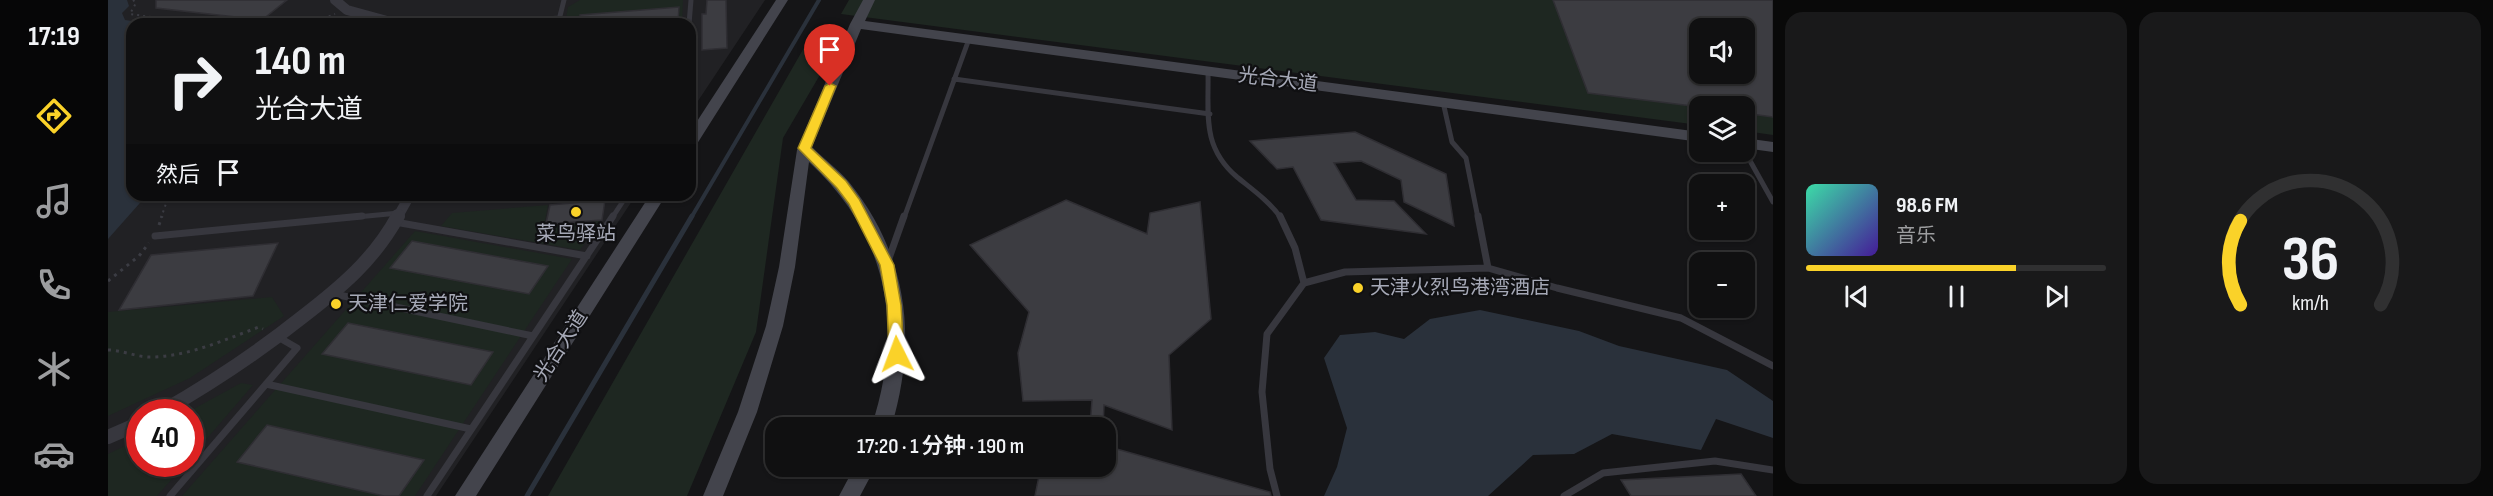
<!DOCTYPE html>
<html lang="zh">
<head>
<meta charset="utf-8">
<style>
	:root { --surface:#101011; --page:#19191a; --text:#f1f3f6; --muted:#9c9d9f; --line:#303031; --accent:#fad229 }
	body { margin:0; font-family:"Sofia Sans Condensed","Noto Sans SC",sans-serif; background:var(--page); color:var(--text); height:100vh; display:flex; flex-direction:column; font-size:22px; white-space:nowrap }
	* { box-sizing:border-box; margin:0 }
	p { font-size:20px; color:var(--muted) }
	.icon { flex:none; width:33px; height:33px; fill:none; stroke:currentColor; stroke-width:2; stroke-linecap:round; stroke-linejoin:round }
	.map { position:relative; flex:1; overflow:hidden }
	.sheet { display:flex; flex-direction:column; gap:12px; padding:12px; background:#090909; width:720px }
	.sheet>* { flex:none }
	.top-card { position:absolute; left:18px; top:18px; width:570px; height:183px; border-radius:18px; box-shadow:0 2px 4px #0004,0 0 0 2px var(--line); background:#101011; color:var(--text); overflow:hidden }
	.buttons { position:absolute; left:1581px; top:18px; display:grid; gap:12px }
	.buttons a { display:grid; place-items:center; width:66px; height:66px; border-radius:12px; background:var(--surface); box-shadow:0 2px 4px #0004,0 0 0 2px var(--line); font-size:30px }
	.speed { position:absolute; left:18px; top:399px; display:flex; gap:12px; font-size:30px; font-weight:700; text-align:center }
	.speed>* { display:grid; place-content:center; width:78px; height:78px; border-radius:50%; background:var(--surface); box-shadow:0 2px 4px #0004,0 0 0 2px var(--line); line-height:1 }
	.speed .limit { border:9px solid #d22; background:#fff; color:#111 }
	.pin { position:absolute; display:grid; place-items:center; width:51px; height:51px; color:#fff; margin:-62px -26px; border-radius:50% 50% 50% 0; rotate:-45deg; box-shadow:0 0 6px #0007 }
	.pin .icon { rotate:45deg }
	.me { position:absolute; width:66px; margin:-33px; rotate:357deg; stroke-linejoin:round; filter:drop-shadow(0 0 4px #0008) }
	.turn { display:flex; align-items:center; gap:21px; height:126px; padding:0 30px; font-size:27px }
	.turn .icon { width:78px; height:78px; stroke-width:2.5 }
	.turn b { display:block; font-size:42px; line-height:51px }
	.then { display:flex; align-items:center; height:57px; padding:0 30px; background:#0003; gap:12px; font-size:22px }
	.sheet .card { flex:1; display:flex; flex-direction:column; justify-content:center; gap:9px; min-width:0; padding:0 21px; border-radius:18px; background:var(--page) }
	.sheet .dial { align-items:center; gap:0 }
	.dial svg { height:156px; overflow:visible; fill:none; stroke:var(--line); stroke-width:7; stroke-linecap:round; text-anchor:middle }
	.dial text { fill:var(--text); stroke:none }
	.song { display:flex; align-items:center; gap:18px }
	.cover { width:72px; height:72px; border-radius:9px; background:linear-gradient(135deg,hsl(160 70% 55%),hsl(260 70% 35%)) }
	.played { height:6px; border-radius:3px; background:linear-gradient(90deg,var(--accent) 70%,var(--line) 70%) }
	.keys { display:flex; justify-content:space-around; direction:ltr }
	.sheet .tiles { flex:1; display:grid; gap:12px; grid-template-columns:repeat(2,1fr) }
	.trip { position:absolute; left:657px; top:417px; width:351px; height:60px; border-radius:18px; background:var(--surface); box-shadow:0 2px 4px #0004,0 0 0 2px var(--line); font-weight:600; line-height:60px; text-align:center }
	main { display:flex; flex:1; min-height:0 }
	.tab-bar { display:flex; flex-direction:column; width:108px; justify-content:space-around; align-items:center; background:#060607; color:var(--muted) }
	.tab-bar .icon { width:42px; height:42px }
	.tab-bar .on { color:var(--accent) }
	.tab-bar b { font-size:27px; color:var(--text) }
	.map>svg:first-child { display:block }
	.built { fill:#212124; fill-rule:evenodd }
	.green { fill:#1e2721; fill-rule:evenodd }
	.water { fill:#2a313b }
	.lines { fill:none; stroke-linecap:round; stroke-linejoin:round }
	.stream-far1 { stroke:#2a313b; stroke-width:4 }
	.stream { stroke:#2a313b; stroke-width:5 }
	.building { fill:#3c3c41; stroke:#2f2e33; stroke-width:1.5; fill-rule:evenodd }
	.path-far1 { stroke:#3b3c43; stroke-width:2; stroke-dasharray:2 4; stroke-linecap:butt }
	.path { stroke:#3b3c43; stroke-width:3; stroke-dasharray:3 5; stroke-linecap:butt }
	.lane-far1 { stroke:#37373e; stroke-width:5 }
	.lane { stroke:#37373e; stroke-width:7 }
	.street-far1 { stroke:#37373e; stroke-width:10 }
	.street { stroke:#37373e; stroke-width:14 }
	.secondary { fill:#43444c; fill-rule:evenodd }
	.route { fill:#fad229; stroke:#a2881b; stroke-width:1.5 }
	.poi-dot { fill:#fad229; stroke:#101012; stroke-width:2 }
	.labels { text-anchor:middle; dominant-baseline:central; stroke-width:4.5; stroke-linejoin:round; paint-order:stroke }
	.street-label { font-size:20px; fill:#a6a9b7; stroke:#101012 }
	.poi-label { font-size:20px; fill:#a6a9b7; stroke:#101012; text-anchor:start }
</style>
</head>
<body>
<main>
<nav class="tab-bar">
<b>17:19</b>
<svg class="icon on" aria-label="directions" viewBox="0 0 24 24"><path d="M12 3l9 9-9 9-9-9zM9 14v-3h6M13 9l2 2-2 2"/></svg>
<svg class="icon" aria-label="music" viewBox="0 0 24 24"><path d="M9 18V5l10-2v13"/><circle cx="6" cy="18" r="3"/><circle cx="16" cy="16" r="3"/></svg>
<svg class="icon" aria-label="phone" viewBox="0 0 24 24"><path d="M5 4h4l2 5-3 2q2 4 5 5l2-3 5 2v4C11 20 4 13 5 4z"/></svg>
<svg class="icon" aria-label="climate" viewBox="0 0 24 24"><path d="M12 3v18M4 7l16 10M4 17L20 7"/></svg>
<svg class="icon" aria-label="car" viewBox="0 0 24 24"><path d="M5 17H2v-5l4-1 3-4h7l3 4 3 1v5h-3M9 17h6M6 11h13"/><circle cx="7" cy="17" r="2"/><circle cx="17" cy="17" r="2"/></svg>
</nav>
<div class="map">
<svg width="1665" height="496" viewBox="0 0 1665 496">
	<rect width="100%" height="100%" fill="#151517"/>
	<path class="built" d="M0 0H657L582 113V24H24V195H528L328 496H0ZM32 412H82V464H32Z"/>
	<path class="green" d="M472 0H575L574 24H457L460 7Z
		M741 0H1665V135L1637 131 1636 106H1592L1591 125 733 14ZM1592 28H1636V74H1592Z
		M701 39 730 44 675 138 648 332 579 496H440Z
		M440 205 436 226 492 221 472 250 333 226 344 213Z
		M307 231 464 259 307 496H74Z
		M164 297 176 316 82 378 0 416V312Z
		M133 383 145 385 83 457 82 412H80Z
		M31 439 32 464H77L49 496H0V454Z"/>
	<path class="water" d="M0 0H19L21 6 14 13 17 20 45 24H24V195H39L0 239Z
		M1372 310 1471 331 1511 346 1619 370 1665 401V438L1608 419 1593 450 1504 434 1466 454 1425 455 1380 496H1216L1229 467 1239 428 1216 358 1232 335 1267 332 1296 339 1322 319Z"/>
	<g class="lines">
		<path class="stream-far1" d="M583 218 711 0"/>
		<path class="stream" d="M419 496 584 216"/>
	</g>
	<path class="building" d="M48 0H179L154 20 48 8Z
		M599 0H618L619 48 594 50V14H598Z
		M1445 0H1665V117L1636 113V106L1592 107 1480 93ZM1592 28H1636V74H1592Z
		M571 7 570 22 472 24V15Z
		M1247 132 1338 174 1346 226 1296 202 1293 180 1253 161 1226 163 1248 200 1286 201 1318 234 1213 220 1185 167 1169 169 1142 141Z
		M497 200 494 220 438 224 442 205Z
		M958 200 1039 234 1042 213 1092 202 1103 319 1061 355 1064 430 996 405 995 428H982L984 400 915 401 910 353 921 312 862 245Z
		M304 241 342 248 440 266 421 294 282 268Z
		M170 243 145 296 11 310 43 255Z
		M240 323 385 352 363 385 214 354Z
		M159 425 316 460 291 496H276L129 462Z
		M998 446 1162 492 1163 496H927L933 466H998Z
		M1633 474 1648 496H1523L1513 480Z"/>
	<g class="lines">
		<path class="path-far1" d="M25 0 28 3 22 14 92 24
			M204 23 227 14
			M168 24 190 21 204 24
			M53 218 61 195"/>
		<path class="path" d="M51 225 54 216
			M0 281 31 256 41 243
			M0 350C14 350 28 357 42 357 79 357 116 340 151 327L155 329"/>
		<path class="lane-far1" d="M380 24 451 18
			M450 24 456 0
			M581 24 583 0
			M1100 71C1101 114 1093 146 1129 177 1145 190 1161 201 1173 218
			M846 79 1102 114
			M1335 102 1344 142 1358 158 1370 218
			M1636 150 1665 202
			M238 218 291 213
			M504 218 519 195
			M796 218 861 39"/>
		<path class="lane" d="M1172 216 1187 248 1196 283
			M1370 216 1380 268
			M287 222 479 256
			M47 236 254 216
			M780 261 796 216
			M226 294 425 336
			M158 384 363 429
			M62 496 189 348 170 337
			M319 496 505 216
			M1169 496 1162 469 1154 392 1159 334 1196 283 1237 272 1380 268 1449 288 1573 318 1665 366
			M1456 496 1495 473 1607 461 1665 470"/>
		<path class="street-far1" d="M227 0 239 10 290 24
			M289 218 302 195"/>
		<path class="street" d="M53 412C102 384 149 353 193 318 232 288 266 260 290 216
			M0 437 32 423"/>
		<path class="secondary" d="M668 0H680L587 147 582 149V132Z
			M755 0H767L757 21 1592 132V142L753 29 704 147C716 159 730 169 741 182 800 255 810 339 783 428H763C797 326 780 235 701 162L687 267 675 326 649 412 615 496H595L630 412 658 326 671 267 689 150 742 24Z
			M1636 138 1665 142V152L1636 148Z
			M542 195H558L368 496H347Z
			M747 466H768L752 496H731Z"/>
	</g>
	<path class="route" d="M722 83 728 86 703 148 738 181 751 199 786 265 793 305 796 354 794 359 789 360 783 359 781 354 779 305 772 265 741 204 729 188 690 148 717 86Z"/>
	<g class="poi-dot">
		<circle cx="468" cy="212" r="6"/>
		<circle cx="1250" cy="288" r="6"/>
		<circle cx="228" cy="304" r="6"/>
	</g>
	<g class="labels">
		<g class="street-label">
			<text transform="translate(1170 80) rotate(7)">光合大道</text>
			<text transform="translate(453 346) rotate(-57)">光合大道</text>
		</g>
		<g class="poi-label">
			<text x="468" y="234" text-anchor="middle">菜鸟驿站</text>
			<text x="1262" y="288">天津火烈鸟港湾酒店</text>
			<text x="240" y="304">天津仁爱学院</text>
		</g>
	</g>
</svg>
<div class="buttons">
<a><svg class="icon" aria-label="sound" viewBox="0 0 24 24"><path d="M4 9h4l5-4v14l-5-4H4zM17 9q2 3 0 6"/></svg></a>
<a><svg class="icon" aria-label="layers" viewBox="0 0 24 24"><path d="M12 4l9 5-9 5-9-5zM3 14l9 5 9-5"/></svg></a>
<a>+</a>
<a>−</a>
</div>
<div class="speed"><div class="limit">40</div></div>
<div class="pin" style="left:722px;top:86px;background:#d93025"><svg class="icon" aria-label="arrive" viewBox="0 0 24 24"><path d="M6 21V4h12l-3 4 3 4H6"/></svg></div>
<svg class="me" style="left:789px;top:354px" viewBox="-20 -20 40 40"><path d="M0-17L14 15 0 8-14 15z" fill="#fad229" stroke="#fff" stroke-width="4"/></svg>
<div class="trip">17:20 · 1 分钟 · 190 m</div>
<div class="top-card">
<div class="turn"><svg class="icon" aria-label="right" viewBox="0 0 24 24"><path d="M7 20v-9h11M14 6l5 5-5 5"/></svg><div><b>140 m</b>光合大道</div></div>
<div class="then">然后<svg class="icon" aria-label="arrive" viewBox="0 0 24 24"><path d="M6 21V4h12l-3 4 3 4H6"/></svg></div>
</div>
</div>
<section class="sheet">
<div class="tiles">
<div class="card">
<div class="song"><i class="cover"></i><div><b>98.6 FM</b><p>音乐</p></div></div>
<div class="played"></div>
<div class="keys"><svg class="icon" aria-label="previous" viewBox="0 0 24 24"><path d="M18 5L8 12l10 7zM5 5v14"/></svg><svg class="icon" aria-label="pause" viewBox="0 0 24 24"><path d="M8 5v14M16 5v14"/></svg><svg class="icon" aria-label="next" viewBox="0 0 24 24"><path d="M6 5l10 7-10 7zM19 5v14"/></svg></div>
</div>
<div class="card dial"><svg viewBox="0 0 100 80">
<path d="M14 69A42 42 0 1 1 86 69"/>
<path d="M14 69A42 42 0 0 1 14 26" stroke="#fad229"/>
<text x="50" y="56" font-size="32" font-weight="700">36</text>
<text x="50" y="72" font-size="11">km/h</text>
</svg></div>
</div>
</section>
</main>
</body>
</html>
